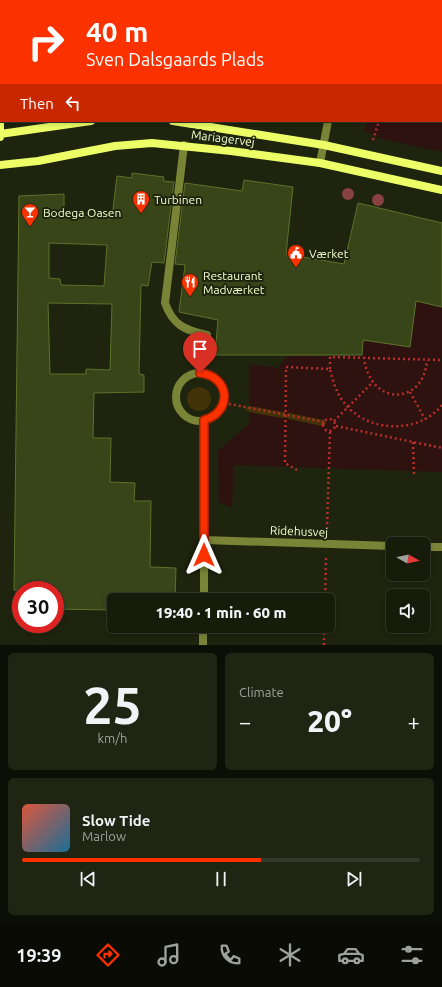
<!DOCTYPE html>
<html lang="en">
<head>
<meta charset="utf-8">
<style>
	:root { --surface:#161b0a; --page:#1f2413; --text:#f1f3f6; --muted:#9ea19c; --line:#35392b; --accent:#fb3100 }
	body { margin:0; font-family:Ubuntu,sans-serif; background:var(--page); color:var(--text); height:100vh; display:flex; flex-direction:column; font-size:15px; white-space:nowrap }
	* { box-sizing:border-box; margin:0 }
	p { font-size:13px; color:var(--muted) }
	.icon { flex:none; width:22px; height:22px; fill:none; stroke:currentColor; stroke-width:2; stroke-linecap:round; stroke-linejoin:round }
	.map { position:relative; height:645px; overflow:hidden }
	.panel { display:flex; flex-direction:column; gap:8px; padding:8px; background:#0c0f06; flex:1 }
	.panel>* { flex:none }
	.top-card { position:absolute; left:0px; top:0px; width:442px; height:122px; box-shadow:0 2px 6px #0003,0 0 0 1px var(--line); background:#fb3100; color:#fff; overflow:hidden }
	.needle { width:26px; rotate:98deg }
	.tools { position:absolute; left:386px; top:537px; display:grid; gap:8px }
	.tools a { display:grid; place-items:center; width:44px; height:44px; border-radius:6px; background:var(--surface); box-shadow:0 2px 6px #0003,0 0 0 1px var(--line); font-size:20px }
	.speed { position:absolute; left:12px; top:581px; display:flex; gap:8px; font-size:20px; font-weight:700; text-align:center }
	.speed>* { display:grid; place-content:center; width:52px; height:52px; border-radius:50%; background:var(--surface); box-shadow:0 2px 6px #0003,0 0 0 1px var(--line); line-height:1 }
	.speed .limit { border:6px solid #d22; background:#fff; color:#111 }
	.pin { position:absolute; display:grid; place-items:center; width:34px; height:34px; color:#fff; margin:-41px -17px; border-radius:50% 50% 50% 0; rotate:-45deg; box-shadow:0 0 4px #0007 }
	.pin .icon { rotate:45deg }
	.me { position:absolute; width:44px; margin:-22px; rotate:0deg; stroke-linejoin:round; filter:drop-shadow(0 0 3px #0008) }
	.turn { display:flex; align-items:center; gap:14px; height:84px; padding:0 20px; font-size:18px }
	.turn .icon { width:52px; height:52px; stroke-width:2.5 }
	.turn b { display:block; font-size:28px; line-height:34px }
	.then { display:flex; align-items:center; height:38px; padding:0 20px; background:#0003; gap:8px; font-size:15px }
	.big { font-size:30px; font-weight:800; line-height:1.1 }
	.panel .card { flex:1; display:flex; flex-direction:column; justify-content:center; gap:6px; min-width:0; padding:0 14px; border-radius:6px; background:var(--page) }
	.panel .dial { align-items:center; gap:0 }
	.dial b { font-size:52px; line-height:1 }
	.song { display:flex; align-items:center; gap:12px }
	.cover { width:48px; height:48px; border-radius:6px; background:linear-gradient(135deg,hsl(10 70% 55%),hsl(200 70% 35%)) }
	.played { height:4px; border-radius:2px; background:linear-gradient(90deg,var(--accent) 60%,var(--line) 60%) }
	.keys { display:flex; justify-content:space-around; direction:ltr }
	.heat { display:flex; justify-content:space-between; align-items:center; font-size:22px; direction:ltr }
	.panel .tiles { flex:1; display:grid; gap:8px; grid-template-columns:1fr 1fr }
	.card:last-child { grid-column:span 2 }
	.trip { position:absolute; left:107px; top:593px; width:228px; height:40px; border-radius:6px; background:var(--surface); box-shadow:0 2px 6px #0003,0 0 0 1px var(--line); font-weight:800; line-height:40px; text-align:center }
	.menu { display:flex; height:64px; justify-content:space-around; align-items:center; background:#090b04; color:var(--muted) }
	.menu .icon { width:28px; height:28px }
	.menu .selected { color:var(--accent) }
	.menu b { font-size:18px; color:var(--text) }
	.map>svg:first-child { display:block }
	.green { fill:#2e1210 }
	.water { fill:#423208 }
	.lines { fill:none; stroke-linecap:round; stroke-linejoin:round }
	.stream { stroke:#423208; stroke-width:6 }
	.building { fill:#384519; stroke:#5d722a; fill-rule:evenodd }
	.path { stroke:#b8302b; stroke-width:2.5; stroke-dasharray:2 3; stroke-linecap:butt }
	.lane { stroke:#7a8437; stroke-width:8 }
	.street { stroke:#7a8437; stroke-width:8 }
	.secondary { stroke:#edff67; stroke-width:8 }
	.tree { fill:#8a4142 }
	.route-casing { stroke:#a32000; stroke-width:10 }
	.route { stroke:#fb3100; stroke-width:7 }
	.labels { text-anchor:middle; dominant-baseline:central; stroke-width:4; stroke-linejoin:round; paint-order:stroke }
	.street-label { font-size:12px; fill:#f5ffd0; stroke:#1e240d }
	.poi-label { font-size:12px; fill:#f5ffd0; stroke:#1e240d; text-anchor:start }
</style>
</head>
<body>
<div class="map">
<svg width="442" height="645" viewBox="0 0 442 645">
	<rect width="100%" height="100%" fill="#1e240d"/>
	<path class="green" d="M408 0H442V152L382 139 364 131 368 121H441V1Z
		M417 301 442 307V472L234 465 232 508 219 502 218 451 249 424V364L278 368 288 355H362L363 340 409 347Z"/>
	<path class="water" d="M187 399a12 12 0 1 1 24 0a12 12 0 1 1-24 0Z"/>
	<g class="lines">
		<path class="stream" d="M249 409 283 415
			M289 416 323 423"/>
	</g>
	<path class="building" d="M132 173 164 177 163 181 174 182 164 263 152 262 148 286 141 285 139 374 144 375V392L94 393 93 438H111L110 482 135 483 134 501H151L150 567 176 568 175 600H114V610L55 609V590H14L19 196 64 194V216L112 217 117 176 132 178ZM49 243 107 245 104 286 61 285 60 279 49 278ZM48 303 112 304 110 370 86 369V374H50Z
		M244 180 293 187 286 254 344 264 358 203 442 223V307L416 301 410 347 363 340 362 355H215L218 320 179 312 185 265 175 264 185 183 242 191Z"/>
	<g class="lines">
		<path class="path" d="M393 0 396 1
			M418 1V0
			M373 140 379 121
			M195 346 200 373
			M364 357C369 407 424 406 427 360
			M330 369V357L442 360
			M410 392 425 419
			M224 403 324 422
			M323 425a6 6 0 1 1 12 0a6 6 0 1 1-12 0Z
			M334 421 372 383
			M336 426 442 448
			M413 442 414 474
			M297 470 285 463 286 367 330 369C333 382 337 395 346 405 370 433 419 434 442 405
			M327 529 330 432
			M325 600 326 558
			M324 645V626"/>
		<path class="lane" d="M279 1V0
			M376 1V0
			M184 145 165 303C173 325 184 330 207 335
			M320 163 328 121"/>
		<path class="street" d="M230 1 231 0
			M176 397a24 24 0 1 1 48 0a24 24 0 1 1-48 0Z
			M204 540 393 546
			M423 547H442
			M204 600V420
			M203 645V626"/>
		<path class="secondary" d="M173 121 324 145 442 171
			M0 134 91 121
			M0 137V0
			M0 165 38 161 115 146 152 143 231 151 320 163 442 190"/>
	</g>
	<g class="tree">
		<circle cx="348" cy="194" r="6"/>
		<circle cx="378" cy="200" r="6"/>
	</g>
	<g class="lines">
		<g class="route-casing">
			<path id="route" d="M200 373C230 376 233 412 204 420V555"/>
		</g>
		<use href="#route" class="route"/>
	</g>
	<defs>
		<g id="building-pin" transform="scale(0.9)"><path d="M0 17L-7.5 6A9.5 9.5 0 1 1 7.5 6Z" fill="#fb3100" stroke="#1e240d"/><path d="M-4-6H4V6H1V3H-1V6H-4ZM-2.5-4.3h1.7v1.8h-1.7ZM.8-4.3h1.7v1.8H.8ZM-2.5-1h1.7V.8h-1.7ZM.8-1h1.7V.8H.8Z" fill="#fff"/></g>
		<g id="bar-pin" transform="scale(0.9)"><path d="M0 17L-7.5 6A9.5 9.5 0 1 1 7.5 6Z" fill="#fb3100" stroke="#1e240d"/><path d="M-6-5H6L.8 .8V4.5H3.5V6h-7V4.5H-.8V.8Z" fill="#fff"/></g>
		<g id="civic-pin" transform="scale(0.9)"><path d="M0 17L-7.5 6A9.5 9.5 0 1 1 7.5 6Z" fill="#fb3100" stroke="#1e240d"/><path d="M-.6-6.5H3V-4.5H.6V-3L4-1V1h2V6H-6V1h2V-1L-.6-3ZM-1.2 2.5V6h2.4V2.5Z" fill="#fff"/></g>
		<g id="restaurant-pin" transform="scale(0.9)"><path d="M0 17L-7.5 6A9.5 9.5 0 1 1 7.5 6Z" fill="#fb3100" stroke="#1e240d"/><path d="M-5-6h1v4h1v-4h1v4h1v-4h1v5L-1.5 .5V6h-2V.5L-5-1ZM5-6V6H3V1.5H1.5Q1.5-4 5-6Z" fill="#fff"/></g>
	</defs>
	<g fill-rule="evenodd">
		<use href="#building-pin" x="141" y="199"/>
		<use href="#bar-pin" x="30" y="212"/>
		<use href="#civic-pin" x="296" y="253"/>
		<use href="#restaurant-pin" x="190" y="282"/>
	</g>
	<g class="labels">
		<g class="street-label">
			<text transform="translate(223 138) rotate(7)">Mariagervej</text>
			<text transform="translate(299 531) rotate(2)">Ridehusvej</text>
		</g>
		<g class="poi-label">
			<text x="154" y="199">Turbinen</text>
			<text x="43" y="212">Bodega Oasen</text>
			<text x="309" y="253">Værket</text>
			<text x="203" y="275">Restaurant<tspan x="203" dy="14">Madværket</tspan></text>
		</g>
	</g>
</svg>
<div class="tools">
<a><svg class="needle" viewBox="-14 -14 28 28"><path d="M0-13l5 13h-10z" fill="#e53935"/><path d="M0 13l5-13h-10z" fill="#9ea19c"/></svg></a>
<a><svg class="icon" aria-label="sound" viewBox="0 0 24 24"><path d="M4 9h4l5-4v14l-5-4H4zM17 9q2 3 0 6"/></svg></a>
</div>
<div class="speed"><div class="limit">30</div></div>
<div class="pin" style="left:200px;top:373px;background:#d93025"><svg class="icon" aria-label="arrive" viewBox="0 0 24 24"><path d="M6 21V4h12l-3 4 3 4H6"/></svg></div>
<svg class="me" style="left:204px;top:555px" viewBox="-20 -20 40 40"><path d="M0-17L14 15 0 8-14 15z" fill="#fb3100" stroke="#fff" stroke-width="4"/></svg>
<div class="trip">19:40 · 1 min · 60 m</div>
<div class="top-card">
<div class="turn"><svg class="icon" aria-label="right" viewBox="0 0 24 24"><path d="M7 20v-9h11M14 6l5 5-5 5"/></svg><div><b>40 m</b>Sven Dalsgaards Plads</div></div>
<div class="then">Then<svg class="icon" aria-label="left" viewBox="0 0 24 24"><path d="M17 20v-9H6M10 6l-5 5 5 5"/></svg></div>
</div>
</div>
<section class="panel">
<div class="tiles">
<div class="card dial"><b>25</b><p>km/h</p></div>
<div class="card"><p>Climate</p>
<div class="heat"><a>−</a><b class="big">20°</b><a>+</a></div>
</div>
<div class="card">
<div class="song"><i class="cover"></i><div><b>Slow Tide</b><p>Marlow</p></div></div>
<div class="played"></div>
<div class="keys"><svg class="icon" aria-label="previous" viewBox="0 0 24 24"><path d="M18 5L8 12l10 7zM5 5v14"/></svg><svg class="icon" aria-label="pause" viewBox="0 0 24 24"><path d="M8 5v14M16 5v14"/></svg><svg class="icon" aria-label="next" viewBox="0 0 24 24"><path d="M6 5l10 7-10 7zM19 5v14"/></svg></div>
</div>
</div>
</section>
<nav class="menu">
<b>19:39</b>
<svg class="icon selected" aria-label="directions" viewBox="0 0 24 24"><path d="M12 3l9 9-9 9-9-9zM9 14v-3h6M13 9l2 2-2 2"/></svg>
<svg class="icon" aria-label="music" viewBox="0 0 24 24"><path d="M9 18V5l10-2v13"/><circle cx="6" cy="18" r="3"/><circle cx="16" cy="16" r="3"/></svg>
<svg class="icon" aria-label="phone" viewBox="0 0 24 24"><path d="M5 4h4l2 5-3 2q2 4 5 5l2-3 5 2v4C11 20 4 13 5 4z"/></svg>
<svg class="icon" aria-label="climate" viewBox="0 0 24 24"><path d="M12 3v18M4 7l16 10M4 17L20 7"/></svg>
<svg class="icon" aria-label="car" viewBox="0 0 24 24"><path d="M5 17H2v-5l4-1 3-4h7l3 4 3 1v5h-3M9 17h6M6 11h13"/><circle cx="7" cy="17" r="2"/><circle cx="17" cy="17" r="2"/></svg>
<svg class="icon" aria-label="filters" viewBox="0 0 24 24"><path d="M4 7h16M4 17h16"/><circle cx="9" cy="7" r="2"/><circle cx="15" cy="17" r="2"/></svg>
</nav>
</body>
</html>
